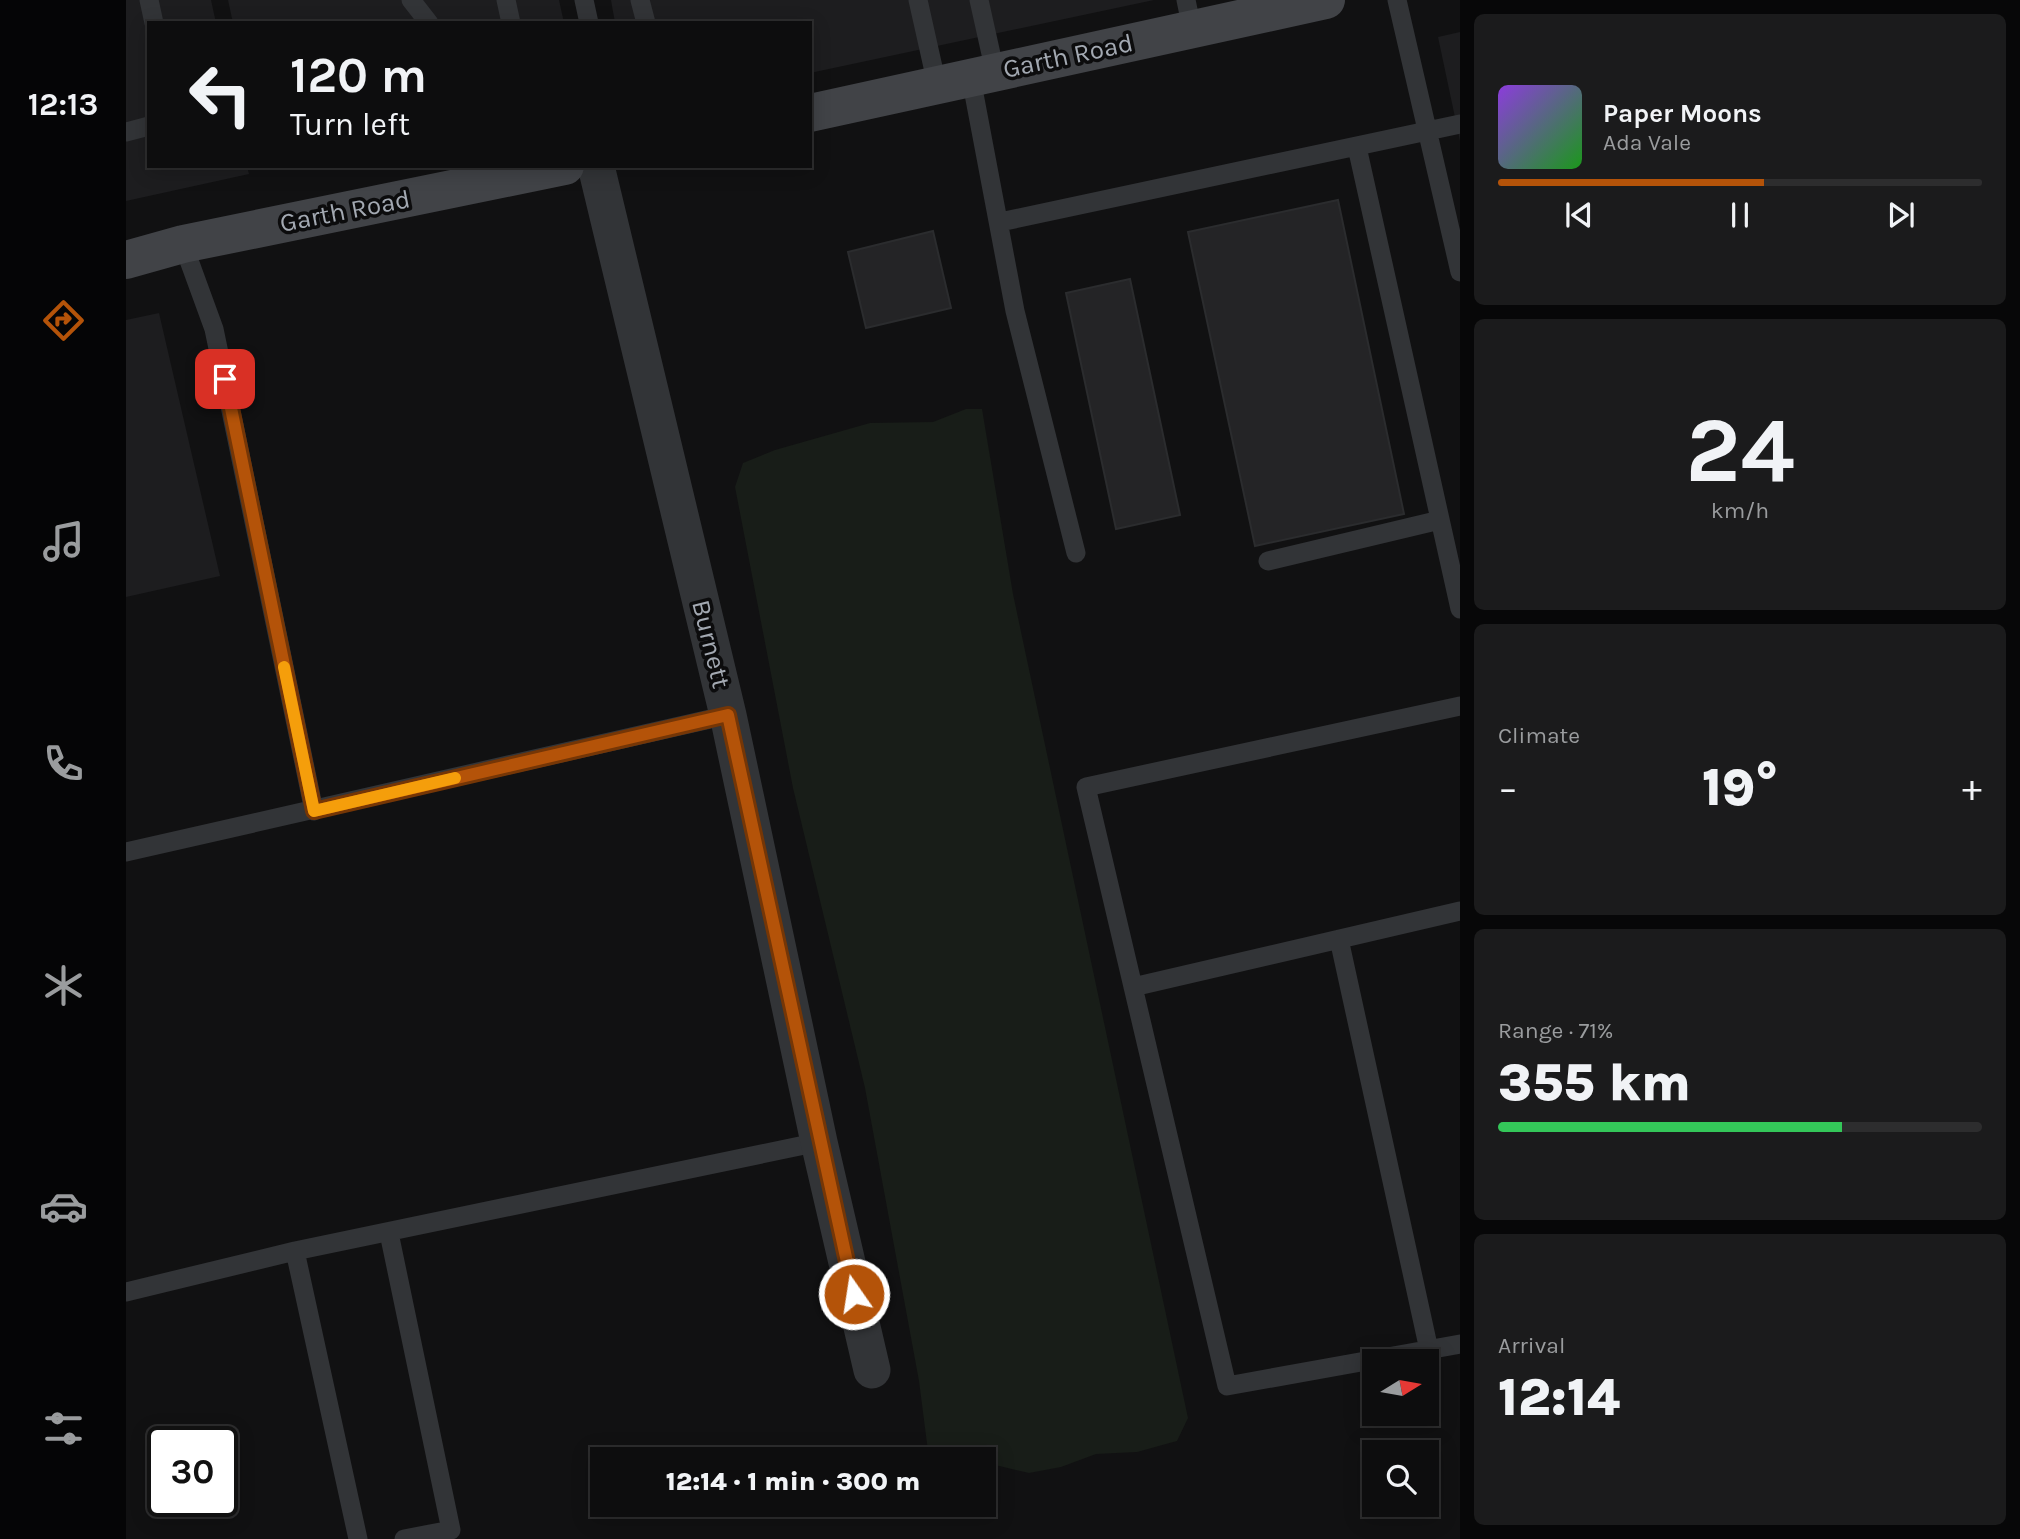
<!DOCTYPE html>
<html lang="en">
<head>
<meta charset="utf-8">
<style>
	:root { --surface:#0d0d0e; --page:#1b1b1c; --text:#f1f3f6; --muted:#9a9c9e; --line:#2d2d2e; --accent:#b45309 }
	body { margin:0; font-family:Karla,sans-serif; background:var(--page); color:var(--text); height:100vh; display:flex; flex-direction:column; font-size:26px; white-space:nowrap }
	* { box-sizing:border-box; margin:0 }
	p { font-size:23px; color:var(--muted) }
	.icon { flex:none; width:38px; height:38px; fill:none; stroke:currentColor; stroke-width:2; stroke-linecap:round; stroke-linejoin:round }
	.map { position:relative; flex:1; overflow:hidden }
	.panel { display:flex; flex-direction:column; gap:14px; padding:14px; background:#070708; width:560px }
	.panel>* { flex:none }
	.banner { position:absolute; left:21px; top:21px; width:665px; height:147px; border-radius:0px; box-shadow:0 4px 18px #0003,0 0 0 2px var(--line); background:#0d0d0e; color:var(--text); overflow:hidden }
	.needle { width:46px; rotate:79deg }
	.controls { position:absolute; left:1236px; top:1349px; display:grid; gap:14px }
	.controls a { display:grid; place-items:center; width:77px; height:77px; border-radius:0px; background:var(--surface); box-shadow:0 4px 18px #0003,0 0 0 2px var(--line); font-size:35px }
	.speed { position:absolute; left:21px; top:1426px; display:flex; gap:14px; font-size:35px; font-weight:700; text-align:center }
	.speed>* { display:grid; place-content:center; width:91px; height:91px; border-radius:50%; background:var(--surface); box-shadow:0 4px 18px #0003,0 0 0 2px var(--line); line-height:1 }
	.speed .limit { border:4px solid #111; border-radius:10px; background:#fff; color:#111 }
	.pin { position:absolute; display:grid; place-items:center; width:60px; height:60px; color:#fff; margin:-30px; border-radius:14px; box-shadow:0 4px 10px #0006 }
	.me { position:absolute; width:77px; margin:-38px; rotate:347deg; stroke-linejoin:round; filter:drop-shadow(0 0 5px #0008) }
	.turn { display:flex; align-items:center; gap:24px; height:147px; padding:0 28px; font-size:32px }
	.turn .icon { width:91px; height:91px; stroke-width:2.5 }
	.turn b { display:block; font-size:49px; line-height:60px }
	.big { font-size:52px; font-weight:800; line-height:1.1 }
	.panel .card { flex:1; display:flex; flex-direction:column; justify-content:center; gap:10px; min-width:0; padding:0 24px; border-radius:10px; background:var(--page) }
	.panel .dial { align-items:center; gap:0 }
	.dial b { font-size:91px; line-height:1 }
	.song { display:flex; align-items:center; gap:21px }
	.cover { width:84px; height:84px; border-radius:10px; background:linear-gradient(135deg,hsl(270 70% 55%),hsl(120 70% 35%)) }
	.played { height:7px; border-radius:4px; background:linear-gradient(90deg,var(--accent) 55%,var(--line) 55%) }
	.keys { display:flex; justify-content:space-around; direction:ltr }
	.heat { display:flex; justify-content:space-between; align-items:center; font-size:38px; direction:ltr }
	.charge { height:10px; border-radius:5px; background:linear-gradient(90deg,#34c759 71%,var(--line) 0) }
	.trip { position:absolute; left:464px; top:1447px; width:406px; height:70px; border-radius:0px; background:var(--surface); box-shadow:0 4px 18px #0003,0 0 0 2px var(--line); font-weight:800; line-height:70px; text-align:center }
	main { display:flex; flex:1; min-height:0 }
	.menu { display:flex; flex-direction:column; width:126px; justify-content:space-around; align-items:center; background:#050506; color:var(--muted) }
	.menu .icon { width:49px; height:49px }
	.menu .selected { color:var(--accent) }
	.menu b { font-size:32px; color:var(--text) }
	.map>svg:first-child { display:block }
	.built { fill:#1d1d1f }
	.green { fill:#181d18 }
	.building { fill:#242426; stroke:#2b2c2e; stroke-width:2 }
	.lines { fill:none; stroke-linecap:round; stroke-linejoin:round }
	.service { stroke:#323437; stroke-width:19 }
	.minor { stroke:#323437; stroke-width:37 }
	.secondary { stroke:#414347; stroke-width:38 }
	.route-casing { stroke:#753606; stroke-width:18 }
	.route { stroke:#b45309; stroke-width:12 }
	.slow { stroke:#f59e0b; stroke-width:12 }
	.labels { text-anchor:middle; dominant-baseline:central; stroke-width:7; stroke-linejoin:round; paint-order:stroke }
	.street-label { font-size:26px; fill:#a3a9b2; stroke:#0c0c0d }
</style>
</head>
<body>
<main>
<nav class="menu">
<b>12:13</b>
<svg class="icon selected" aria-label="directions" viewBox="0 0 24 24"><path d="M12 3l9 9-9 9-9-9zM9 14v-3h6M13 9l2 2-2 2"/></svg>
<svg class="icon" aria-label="music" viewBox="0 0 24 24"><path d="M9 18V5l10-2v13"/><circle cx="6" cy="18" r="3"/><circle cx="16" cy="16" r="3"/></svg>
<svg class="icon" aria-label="phone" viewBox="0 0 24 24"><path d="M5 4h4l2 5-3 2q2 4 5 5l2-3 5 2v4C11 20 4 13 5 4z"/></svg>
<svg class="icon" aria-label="climate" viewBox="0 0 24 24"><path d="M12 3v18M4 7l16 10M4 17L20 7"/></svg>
<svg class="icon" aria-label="car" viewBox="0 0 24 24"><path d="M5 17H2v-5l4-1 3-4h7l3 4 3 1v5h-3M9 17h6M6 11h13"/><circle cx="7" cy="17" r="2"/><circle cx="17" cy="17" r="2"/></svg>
<svg class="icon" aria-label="filters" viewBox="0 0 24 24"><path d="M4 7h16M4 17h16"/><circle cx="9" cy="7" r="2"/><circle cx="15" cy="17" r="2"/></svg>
</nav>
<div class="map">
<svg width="1334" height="1539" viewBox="0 0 1334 1539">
	<rect width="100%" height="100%" fill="#111112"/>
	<path class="built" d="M0 0H85L90 23H23V166H121L123 174 0 201Z
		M102 0H433L438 23H107Z
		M485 0H1028L684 73V23H489Z
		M1334 32V141L1312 37Z
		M33 313 94 576 0 597V320Z"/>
	<path class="green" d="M840 409H856L887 594 1062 1418 1051 1441 1011 1452 970 1454 935 1467 903 1473 865 1464 858 1469V1460L803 1459 793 1381 739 1088 667 788 609 487 617 463 649 450 744 423 807 422Z"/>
	<path class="building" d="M1212 200 1278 514 1129 546 1062 232Z
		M807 231 825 308 740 328 722 252Z
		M1004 279 1054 515 990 529 940 293Z"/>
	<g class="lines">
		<path class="service" d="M23 0 28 23
			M285 0 303 23
			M380 0 385 23
			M458 0 463 23
			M514 0 520 23
			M792 0 811 85
			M853 0 869 72
			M1060 0 1066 29
			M1271 0 1334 272
			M845 78 889 311 950 553
			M0 132 23 126
			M1231 147 1334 609
			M874 222 1334 124
			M57 244 88 329 188 811
			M1142 561 1314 520
			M1334 706 960 787 1101 1386 1334 1344
			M0 852 602 715
			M1213 939 1303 1350
			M1007 987 1334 911
			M263 1233 325 1530 278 1539
			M169 1251 232 1539
			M0 1292 169 1251 693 1142"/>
		<path class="minor" d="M470 166 602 715 693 1142 746 1370"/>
		<path class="secondary" d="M684 113 1200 0
			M0 260 57 244 439 166"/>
	</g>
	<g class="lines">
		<g class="route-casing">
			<path id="route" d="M99 379 188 811 602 715 728 1294"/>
		</g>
		<use href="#route" class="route"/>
		<path class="slow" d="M158 667 188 811 329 778"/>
	</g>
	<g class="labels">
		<g class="street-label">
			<text transform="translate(942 56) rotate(-12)">Garth Road</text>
			<text transform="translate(219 211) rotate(-11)">Garth Road</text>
			<text transform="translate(585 644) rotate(76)">Burnett</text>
		</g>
	</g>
</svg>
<div class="controls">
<a><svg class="needle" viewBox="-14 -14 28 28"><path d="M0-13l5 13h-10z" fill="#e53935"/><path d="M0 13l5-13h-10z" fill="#9a9c9e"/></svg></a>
<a><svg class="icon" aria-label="search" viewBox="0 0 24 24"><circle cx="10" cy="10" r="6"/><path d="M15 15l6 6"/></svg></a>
</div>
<div class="speed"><div class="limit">30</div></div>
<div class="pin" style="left:99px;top:379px;background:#d93025"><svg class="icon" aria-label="arrive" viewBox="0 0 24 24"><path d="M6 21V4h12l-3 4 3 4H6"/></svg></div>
<svg class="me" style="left:728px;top:1294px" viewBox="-20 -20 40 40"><circle r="17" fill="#b45309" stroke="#fff" stroke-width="3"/><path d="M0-11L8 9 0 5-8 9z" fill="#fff"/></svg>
<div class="trip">12:14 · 1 min · 300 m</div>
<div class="banner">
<div class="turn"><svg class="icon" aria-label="left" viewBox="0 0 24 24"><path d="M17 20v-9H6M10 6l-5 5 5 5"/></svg><div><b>120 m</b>Turn left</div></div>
</div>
</div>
<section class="panel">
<div class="card">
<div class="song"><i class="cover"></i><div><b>Paper Moons</b><p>Ada Vale</p></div></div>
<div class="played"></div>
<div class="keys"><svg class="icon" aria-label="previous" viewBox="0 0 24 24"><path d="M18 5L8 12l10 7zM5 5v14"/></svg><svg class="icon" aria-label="pause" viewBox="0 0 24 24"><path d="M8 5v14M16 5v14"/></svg><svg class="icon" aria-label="next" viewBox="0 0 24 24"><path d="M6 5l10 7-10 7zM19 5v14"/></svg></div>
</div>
<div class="card dial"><b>24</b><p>km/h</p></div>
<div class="card"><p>Climate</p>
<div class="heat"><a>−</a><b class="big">19°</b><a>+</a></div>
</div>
<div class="card"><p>Range · 71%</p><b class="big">355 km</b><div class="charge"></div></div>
<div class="card"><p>Arrival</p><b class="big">12:14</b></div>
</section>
</main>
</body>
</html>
